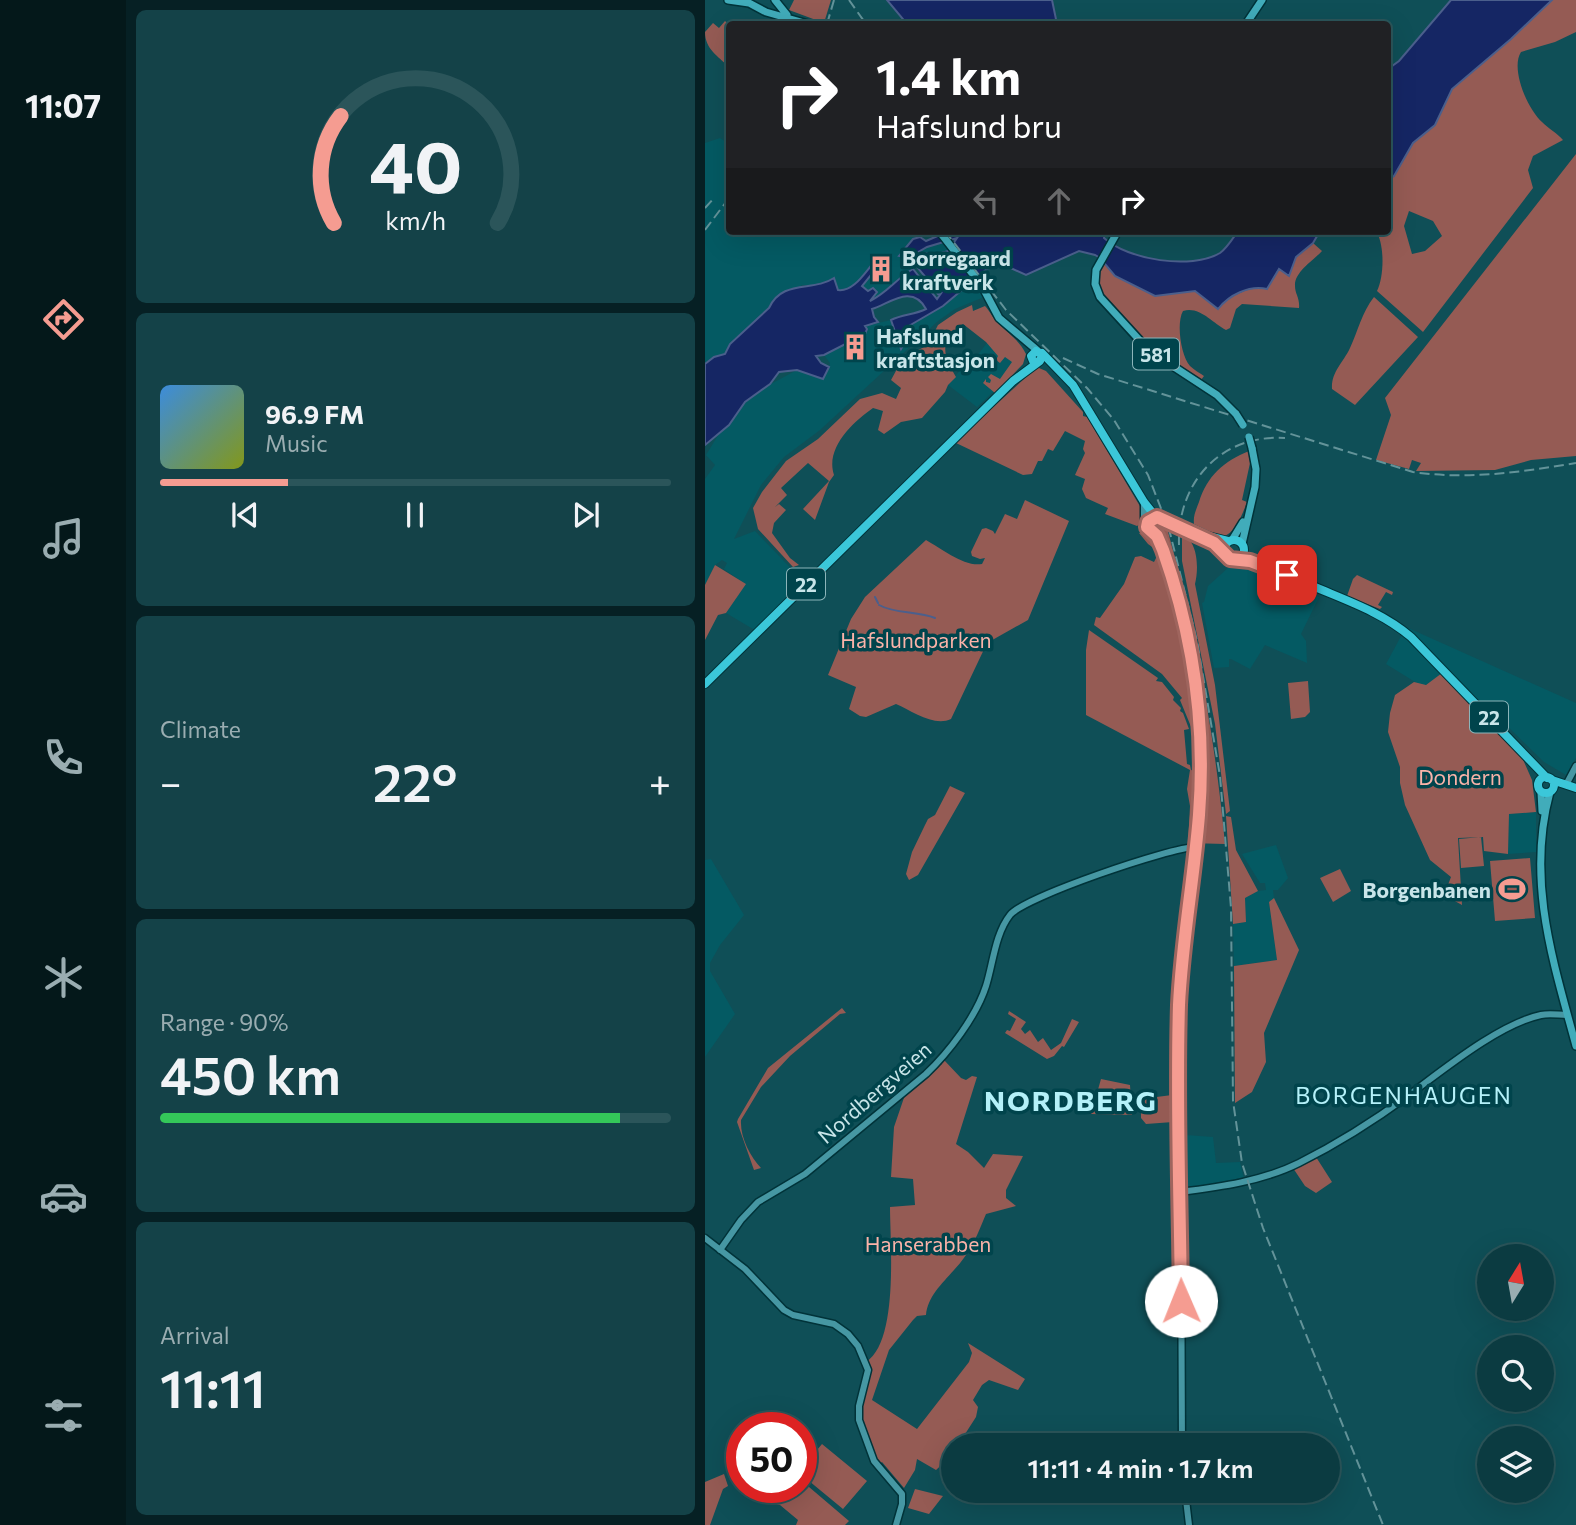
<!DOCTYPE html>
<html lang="en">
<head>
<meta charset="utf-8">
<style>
	:root { --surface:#0b3b41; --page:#144248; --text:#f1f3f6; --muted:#9aadb1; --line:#2b555a; --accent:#f59c91 }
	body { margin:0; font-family:Commissioner,sans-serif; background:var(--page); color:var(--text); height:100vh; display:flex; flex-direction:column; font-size:26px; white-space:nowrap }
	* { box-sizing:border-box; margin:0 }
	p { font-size:23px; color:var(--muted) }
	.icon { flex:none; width:38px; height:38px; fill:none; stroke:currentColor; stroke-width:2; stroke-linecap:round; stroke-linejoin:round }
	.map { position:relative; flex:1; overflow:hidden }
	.side { display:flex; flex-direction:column; gap:10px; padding:10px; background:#062024; width:579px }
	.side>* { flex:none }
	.top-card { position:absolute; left:21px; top:21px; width:665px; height:214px; border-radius:7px; box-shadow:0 7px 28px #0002,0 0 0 2px var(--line); background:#202124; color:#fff; overflow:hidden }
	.needle { width:46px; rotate:11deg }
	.tools { position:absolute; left:772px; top:1244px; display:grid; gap:14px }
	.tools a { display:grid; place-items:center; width:77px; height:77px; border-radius:50%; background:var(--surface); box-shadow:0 7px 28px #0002,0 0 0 2px var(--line); font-size:35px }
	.speed { position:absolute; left:21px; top:1412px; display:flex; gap:14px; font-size:35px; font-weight:700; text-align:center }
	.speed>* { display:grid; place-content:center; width:91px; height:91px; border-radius:50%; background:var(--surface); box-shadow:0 7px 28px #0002,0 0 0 2px var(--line); line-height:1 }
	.speed .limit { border:10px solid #d22; background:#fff; color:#111 }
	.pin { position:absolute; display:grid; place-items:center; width:60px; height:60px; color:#fff; margin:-30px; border-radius:14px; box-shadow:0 4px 10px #0006 }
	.me { position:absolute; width:77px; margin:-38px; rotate:359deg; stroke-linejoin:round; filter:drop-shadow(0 0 5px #0008) }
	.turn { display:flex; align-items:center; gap:24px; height:147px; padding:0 35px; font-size:32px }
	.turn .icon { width:91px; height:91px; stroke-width:2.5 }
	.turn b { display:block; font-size:49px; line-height:60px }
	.lanes { display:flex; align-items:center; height:66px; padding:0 35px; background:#0003; justify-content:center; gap:35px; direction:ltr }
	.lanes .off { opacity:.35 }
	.big { font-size:52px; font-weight:600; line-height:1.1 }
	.side .tile { flex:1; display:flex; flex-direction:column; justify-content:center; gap:10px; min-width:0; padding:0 24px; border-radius:10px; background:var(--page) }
	.side .dial { align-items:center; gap:0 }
	.dial svg { height:182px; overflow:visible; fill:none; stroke:var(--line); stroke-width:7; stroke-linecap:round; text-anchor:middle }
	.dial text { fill:var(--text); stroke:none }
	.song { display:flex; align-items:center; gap:21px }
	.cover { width:84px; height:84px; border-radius:10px; background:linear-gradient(135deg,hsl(210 70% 55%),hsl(70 70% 35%)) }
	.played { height:7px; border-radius:4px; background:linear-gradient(90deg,var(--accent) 25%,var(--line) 25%) }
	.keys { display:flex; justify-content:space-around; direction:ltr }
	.heat { display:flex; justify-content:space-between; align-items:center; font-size:38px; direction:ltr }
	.charge { height:10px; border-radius:5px; background:linear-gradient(90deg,#34c759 90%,var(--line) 0) }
	.trip { position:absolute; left:236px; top:1433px; width:399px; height:70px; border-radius:35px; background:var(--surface); box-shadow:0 7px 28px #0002,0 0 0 2px var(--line); font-weight:600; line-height:70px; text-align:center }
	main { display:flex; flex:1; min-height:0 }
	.dock { display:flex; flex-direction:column; width:126px; justify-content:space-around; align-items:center; background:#04181a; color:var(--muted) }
	.dock .icon { width:49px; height:49px }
	.dock .on { color:var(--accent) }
	.dock b { font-size:32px; color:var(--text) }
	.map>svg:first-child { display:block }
	.built { fill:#045a63 }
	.green { fill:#955b54; fill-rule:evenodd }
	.water { fill:#152664; stroke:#4b5f8c; stroke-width:2 }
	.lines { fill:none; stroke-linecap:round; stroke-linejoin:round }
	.stream { stroke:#4b5f8c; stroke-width:2 }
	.secondary-casing { stroke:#013339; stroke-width:9 }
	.primary-casing { stroke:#013339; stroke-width:10 }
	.highway-casing { stroke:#013339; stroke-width:10 }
	.secondary { stroke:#4697a3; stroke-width:6 }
	.primary { stroke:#41acba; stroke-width:7 }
	.highway { stroke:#3bc7d9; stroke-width:8 }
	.rail { stroke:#639399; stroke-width:2; stroke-dasharray:10 5; stroke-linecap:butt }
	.primary-bridge-casing { stroke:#013339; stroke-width:10; stroke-linecap:butt }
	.highway-bridge-casing { stroke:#013339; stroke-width:10; stroke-linecap:butt }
	.primary-bridge { stroke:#41acba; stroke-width:7 }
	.highway-bridge { stroke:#3bc7d9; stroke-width:8 }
	.route-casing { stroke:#9f655e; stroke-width:18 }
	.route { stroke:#f59c91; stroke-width:12 }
	.labels { text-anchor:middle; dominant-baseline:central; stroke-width:7; stroke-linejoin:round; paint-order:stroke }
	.shield { fill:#00444c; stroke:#8cb5ba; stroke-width:2 }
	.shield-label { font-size:19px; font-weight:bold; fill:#c8e5e9 }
	.poi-label { font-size:21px; font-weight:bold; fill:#c8e5e9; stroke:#00444c; text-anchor:start }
	.park-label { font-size:21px; fill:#fab3a9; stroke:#00444c }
	.street-label { font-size:21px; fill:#c8e5e9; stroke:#00444c }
	.neighbourhood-label { font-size:23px; letter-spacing:2px; fill:#b4f1f9; stroke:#00444c }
	.district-label { font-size:28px; font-weight:bold; letter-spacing:2px; fill:#b4f1f9; stroke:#00444c }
</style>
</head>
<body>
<main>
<nav class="dock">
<b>11:07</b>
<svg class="icon on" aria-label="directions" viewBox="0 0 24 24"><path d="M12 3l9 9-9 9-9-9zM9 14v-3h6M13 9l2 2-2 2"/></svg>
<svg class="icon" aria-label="music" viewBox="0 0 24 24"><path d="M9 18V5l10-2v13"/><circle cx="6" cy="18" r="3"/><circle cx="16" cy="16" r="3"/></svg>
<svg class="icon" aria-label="phone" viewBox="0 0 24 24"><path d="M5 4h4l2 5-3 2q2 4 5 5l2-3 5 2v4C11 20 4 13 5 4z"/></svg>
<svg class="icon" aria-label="climate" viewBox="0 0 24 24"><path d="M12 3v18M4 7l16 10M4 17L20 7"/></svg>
<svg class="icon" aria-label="car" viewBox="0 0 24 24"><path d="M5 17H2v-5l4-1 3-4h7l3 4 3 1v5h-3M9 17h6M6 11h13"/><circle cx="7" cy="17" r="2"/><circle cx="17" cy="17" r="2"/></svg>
<svg class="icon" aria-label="filters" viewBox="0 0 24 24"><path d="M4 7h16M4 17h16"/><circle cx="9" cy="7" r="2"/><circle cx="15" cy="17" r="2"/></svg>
</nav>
<section class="side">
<div class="tile dial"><svg viewBox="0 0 100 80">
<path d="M14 69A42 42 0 1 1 86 69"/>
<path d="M14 69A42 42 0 0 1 17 22" stroke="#f59c91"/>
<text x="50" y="56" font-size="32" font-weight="700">40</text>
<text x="50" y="72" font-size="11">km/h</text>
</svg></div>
<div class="tile">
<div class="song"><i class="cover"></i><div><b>96.9 FM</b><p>Music</p></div></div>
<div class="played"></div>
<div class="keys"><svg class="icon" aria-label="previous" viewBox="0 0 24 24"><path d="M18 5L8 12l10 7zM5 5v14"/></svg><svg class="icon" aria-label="pause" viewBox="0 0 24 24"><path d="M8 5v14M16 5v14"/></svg><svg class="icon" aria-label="next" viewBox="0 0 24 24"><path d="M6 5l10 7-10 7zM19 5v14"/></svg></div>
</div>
<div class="tile"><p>Climate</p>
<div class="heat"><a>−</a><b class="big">22°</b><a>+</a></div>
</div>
<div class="tile"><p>Range · 90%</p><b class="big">450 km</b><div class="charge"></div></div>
<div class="tile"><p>Arrival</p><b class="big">11:11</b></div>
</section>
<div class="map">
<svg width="871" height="1525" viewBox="0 0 871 1525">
	<rect width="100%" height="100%" fill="#0f4f57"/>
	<path class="built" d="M15 138 24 144V231H212L215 236 208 239V256L222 247 239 242 245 250 233 254 219 253 221 257 213 260 208 269 198 275 180 293 167 301 165 299 170 295 157 286 177 261 167 264 148 287 139 291 133 290 126 281 114 285H97L56 314 46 327 25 344 20 354 9 357 0 364V143Z
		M268 281 279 297 250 309 233 321 115 430 79 457 56 485 29 539 50 531 101 584 53 632 21 613 40 584 19 569 22 563 17 560 10 565 0 585V479L10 465 1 455 15 432 24 425 39 402 51 392 92 370 124 367 125 363 119 355 160 334 162 329 160 326 186 320 197 348 202 327 238 306Z
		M295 326 319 349 321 354 318 364 272 407 243 385 257 368 261 370Z
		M524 567H541L553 570 614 597 596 634 601 641 602 663 560 645 545 669 526 659H524V667L509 668 497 603 499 602 503 586Z
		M701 627 871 703V758L861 775 839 762 797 721 738 673 721 685H715L681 664Z
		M831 812V852L803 854 804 814Z
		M571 845 583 878 573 890H568L569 898 564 903 572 960 529 966 528 924 541 922 540 898 553 891 561 890 560 883H555L537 854Z
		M6 859 39 915 15 945 5 963V971L30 1014 0 1057V860Z
		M481 1135 508 1137 511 1163 535 1162 539 1179 483 1189 481 1184Z"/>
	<path class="green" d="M89 0H126L119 23 84 10Z
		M847 0H871V32L850 42 816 52C805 69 823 110 837 122 844 129 852 133 858 140L828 156 823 170 828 188 718 332 672 291C679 277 680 245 671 231H682L683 180 689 176 708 143 730 125 747 89 806 39ZM704 211 728 221 737 236 720 251 707 254 699 226Z
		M20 21 24 25V67C13 56 0 49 0 32L8 23 14 28Z
		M871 154V456L826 460 790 470 711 471 716 463 707 460 704 469 671 460 686 415 680 398Z
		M608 243 617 251C609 260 589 272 590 286 590 294 595 298 594 308L537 304 531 309 525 328 521 330C507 323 495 306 478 311 471 323 476 356 485 366 489 370 495 373 499 376L496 380 440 343 395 293C392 282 393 273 398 262L410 276 450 296 490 290 521 299 551 286 562 289 574 268 583 276 591 257Z
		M669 297 713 337 650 405 627 389C626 372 638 363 645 348 653 331 657 312 669 297Z
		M267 305 268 311 280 306C285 311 288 319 294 324 304 334 315 341 321 354L318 364 290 393 278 383 281 379V382L285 383 286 380 283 377 286 374 295 379 307 362 300 357 295 363 291 360 293 356 281 342 258 324C233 342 238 354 251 377L243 385 240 392 217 418 196 422 179 434 173 430 178 411 168 408C148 422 120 448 129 475L124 482 110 520 98 509 124 481 103 463 76 488 82 495 70 507 74 504 81 510 69 523 67 533 85 558 94 565 88 567 53 529 48 508 57 492 81 461 113 439 155 399 177 393 191 399 196 388 186 380 198 358 223 345 233 325 252 312Z
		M334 368 341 371 378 412V416L382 417 436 508 435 524 432 526 400 514 403 508 381 498 377 489 380 479 370 475 380 453 378 449 380 441 360 431 348 451 343 449 337 461H333L327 474 318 475 251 443V441L330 369Z
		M544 451 545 463 537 500 542 502C537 515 531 533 517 537L489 524C488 516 491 510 494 502 502 476 519 461 544 451Z
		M320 500 364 521 323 620 282 643 246 719C229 727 207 711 191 704L161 717 155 716 144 709 151 687 123 675 146 619 160 597 221 540C237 549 259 567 277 564L280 558 275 559 267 556 266 552 277 529 281 528 288 531 290 534 300 514 312 519Z
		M449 523 462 528C491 632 510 737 520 844L483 843 485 806 482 789 485 770 381 715V650L384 630 453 678 451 681 457 682 469 697 468 700 476 708 475 711 478 713 484 729 479 730 482 764 485 765 486 770 490 771 489 734 475 700 477 698 457 674 389 625 391 617 395 618 419 584 430 557 436 556 449 562 454 552 443 544 434 533 440 531C464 548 479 630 485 660L488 664 458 549 442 527Z
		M477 534C493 541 494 568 490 584L510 685 525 811 521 814 510 724 477 561Z
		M10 565 41 584 21 613 13 615 0 640V585Z
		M652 575 688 592 687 595 681 592 673 605 677 607 675 609 642 596 648 579Z
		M737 673 816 755 827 780 831 812 804 814 803 854 779 851 778 837 753 838 757 905 739 895 746 877 725 860 700 805 695 783V767L683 732 685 713 690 695 709 682 721 685Z
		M603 681 605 712 600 717 586 719 583 683Z
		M245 786 260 793 213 875 204 880 201 874 207 852 220 825 223 819 230 815Z
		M521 816 526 817 531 850 553 891 540 898 541 922 528 924Z
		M776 837 779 866 756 868 754 839Z
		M825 858 830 918 790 921 785 861Z
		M635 869 646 891 628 902 615 878Z
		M569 898 594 950 559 1033 561 1062 547 1092 530 1103 529 966 572 960 564 902Z
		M137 1008 141 1013 135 1014 85 1056 56 1087 36 1120C35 1137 45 1156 56 1168L49 1170 32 1122 33 1119 63 1068Z
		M304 1011 321 1022 316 1029 320 1034 325 1030 333 1042 338 1038 346 1050 356 1043 367 1019 374 1022 359 1047 357 1046 349 1056 342 1059 300 1033 302 1030 305 1031 311 1019 303 1014Z
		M239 1060 256 1078 261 1080 267 1076 272 1077 251 1144 263 1152 279 1168 288 1154 318 1156 301 1190V1198L311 1206 281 1214C275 1228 270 1242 261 1255 248 1275 223 1291 221 1315L212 1316 208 1320 184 1350 167 1400 212 1429 264 1362 267 1353 263 1343 320 1379 313 1390 284 1380 277 1385 268 1400 273 1407 271 1417 253 1445 248 1446 246 1456 231 1470 212 1459 210 1470 199 1488 177 1462 172 1466 156 1428 155 1403 161 1362C194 1341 185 1243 185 1207L210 1205 208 1179 186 1177 189 1127 202 1089 232 1063 236 1065Z
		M396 1079 425 1085 427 1115 386 1114Z
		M467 1095 468 1122 441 1124 436 1118V1099Z
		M611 1157 627 1182 611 1193 600 1186 588 1168Z
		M117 1444 162 1481 138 1509 98 1476 97 1481 144 1521 140 1525H91L93 1520 75 1505 66 1504 80 1488H96V1469Z
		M19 1474 23 1486 18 1489 5 1525H0V1482Z
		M210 1489 238 1496 224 1514 203 1508Z"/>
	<path class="water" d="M182 0H347L352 24H202Z
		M746 0H847L806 39 747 89 730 125 708 143 689 176 683 180V69L694 61Z
		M244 231H400L399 238C423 260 486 270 515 253 522 248 528 238 533 231H615L608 243 591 257 584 276 574 269 562 289C544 285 524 295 513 309L490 291 450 296 410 276 395 258 390 255 374 251 321 275 297 264 282 269 238 306 202 327 200 342 196 349 186 320C198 314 209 315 221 309 207 283 184 304 167 309L169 317 173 322 160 326 162 329 160 334 119 355 111 356 116 363 124 367 118 379 92 370 74 372 65 384 40 402 24 425 0 445V364L9 357 20 354 25 344 64 308C77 279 108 292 129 278L133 290C149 292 160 272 170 261L178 260 157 286 163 291 168 288 172 292 165 301C182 293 192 278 208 269L232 299 237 292 233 294 224 282 227 279 225 277 222 279 212 267 213 259 220 257 219 253 233 254 243 251 252 238 222 247 203 258 194 256 208 239 215 237 221 241Z"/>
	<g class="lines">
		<path class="stream" d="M170 597 173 603
			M174 605C190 614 212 611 230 618
			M480 1358V1446
			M483 1491 485 1507"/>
		<g class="secondary-casing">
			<path id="secondary" d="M439 502V524L451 536 458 549 486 649 493 702 496 760 494 815 475 1003 477 1446
				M862 783 871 766
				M475 1192C515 1187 558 1181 594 1163 632 1144 670 1120 704 1095 738 1070 794 1024 836 1015 845 1013 853 1015 862 1015
				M0 1238 40 1269 79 1310 88 1315 129 1324 143 1334 153 1346 163 1370 154 1406V1420L169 1461 197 1494V1504L191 1525
				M15 1250 36 1220 53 1202 100 1174 221 1074C244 1052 271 1017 281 986 288 964 290 934 305 915 319 897 466 847 491 847
				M480 1491 484 1525"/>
		</g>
		<g class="primary-casing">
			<path id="primary" d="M23 0 44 3 61 12 103 24
				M70 0 82 15
				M541 24 557 0
				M234 231 277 286 294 318 333 351
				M413 231 391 270 390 284 395 297 438 344 457 359 512 395 531 414
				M527 540 538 522
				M537 544 550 487 551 469 547 448
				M836 792 837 811
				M845 792C821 880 848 961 871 1046"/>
		</g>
		<g class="highway-casing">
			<path id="highway" d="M337 353 368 385 439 502 451 517
				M487 532 523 541
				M519 550a10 10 0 1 1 20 0a10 10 0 1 1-20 0Z
				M533 559C560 563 585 577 610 587 643 601 678 613 706 637L842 778
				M0 684 308 381 335 361 337 355 331 351 326 356 328 361 332 362
				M833 785a8 8 0 1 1 16 0a8 8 0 1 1-16 0Z
				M847 780 871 788"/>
		</g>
		<use href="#secondary" class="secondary"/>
		<use href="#primary" class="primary"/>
		<use href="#highway" class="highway"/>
		<path class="rail" d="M144 0 161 24
			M122 24 129 0
			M0 208 9 198
			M0 230 24 198
			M240 231 301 310 382 388 409 420 443 475 464 529 492 641 515 776 526 908 528 1101 537 1163 558 1228 678 1525
			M358 358 393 374 708 472C763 480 816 472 871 463
			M474 545C472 482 516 434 580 438"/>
		<g class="primary-bridge-casing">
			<path id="primary-bridge" d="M531 414 538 425
				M544 437 547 448"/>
		</g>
		<g class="highway-bridge-casing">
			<path id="highway-bridge" d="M451 517 487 532"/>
		</g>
		<use href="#primary-bridge" class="primary-bridge"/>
		<use href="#highway-bridge" class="highway-bridge"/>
	</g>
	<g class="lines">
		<g class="route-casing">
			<path id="route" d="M476 1301C475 1202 471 1103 474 1005 477 941 489 878 494 815 501 725 488 635 458 550L452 536 442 527 443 522 452 517 509 543 525 559 545 561 582 575"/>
		</g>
		<use href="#route" class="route"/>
	</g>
	<defs>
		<g id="building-bare" transform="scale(2.1)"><path d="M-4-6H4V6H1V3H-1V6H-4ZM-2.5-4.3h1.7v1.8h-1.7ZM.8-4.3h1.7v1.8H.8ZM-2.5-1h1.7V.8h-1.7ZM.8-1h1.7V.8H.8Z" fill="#f59c91" stroke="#00444c" stroke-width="2.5" paint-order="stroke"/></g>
		<g id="stadium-bare" transform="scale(2.1)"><path d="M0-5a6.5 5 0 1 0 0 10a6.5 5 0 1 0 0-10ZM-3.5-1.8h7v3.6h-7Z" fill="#f59c91" stroke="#00444c" stroke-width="2.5" paint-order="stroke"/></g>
	</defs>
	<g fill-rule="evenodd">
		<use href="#building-bare" x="176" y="269"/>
		<use href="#building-bare" x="150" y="347"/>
		<use href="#stadium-bare" x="807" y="889"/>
	</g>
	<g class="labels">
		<g class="shield">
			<rect x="428" y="338.5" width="46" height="31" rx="5"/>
			<rect x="82" y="568.5" width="38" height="31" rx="5"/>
			<rect x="765" y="701.5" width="38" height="31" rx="5"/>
		</g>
		<g class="shield-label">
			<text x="451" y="354">581</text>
			<text x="101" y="584">22</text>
			<text x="784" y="717">22</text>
		</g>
		<g class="poi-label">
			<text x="197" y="257">Borregaard<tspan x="197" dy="24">kraftverk</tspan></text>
			<text x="171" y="335">Hafslund<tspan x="171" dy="24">kraftstasjon</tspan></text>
			<text x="786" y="889" text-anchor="end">Borgenbanen</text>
		</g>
		<g class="park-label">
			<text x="211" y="639">Hafslundparken</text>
			<text x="755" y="776">Dondern</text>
			<text x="223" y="1243">Hanserabben</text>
		</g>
		<g class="street-label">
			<text transform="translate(169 1092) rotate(-41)">Nordbergveien</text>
		</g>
		<g class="neighbourhood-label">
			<text x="699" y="1095">BORGENHAUGEN</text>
		</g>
		<g class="district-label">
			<text x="366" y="1100">NORDBERG</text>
		</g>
	</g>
</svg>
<div class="tools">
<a><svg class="needle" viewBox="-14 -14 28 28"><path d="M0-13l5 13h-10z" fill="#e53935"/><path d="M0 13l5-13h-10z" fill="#9aadb1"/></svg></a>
<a><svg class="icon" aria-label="search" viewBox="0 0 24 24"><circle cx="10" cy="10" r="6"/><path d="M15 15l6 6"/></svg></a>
<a><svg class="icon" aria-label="layers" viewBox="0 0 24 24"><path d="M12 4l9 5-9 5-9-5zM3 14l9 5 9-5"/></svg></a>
</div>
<div class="speed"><div class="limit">50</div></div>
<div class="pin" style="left:582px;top:575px;background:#d93025"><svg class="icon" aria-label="arrive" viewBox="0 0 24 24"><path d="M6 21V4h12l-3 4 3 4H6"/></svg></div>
<svg class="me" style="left:476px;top:1301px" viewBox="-20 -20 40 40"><circle r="19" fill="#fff"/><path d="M0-13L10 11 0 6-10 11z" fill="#f59c91"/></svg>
<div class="trip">11:11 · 4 min · 1.7 km</div>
<div class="top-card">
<div class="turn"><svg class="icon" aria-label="right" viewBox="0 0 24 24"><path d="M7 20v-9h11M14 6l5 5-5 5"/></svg><div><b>1.4 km</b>Hafslund bru</div></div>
<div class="lanes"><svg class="icon off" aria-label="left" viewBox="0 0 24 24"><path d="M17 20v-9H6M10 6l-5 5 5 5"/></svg><svg class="icon off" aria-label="ahead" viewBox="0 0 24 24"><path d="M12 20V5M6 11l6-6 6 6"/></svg><svg class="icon" aria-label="right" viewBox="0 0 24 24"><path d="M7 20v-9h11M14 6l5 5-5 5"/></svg></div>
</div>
</div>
</main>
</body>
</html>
